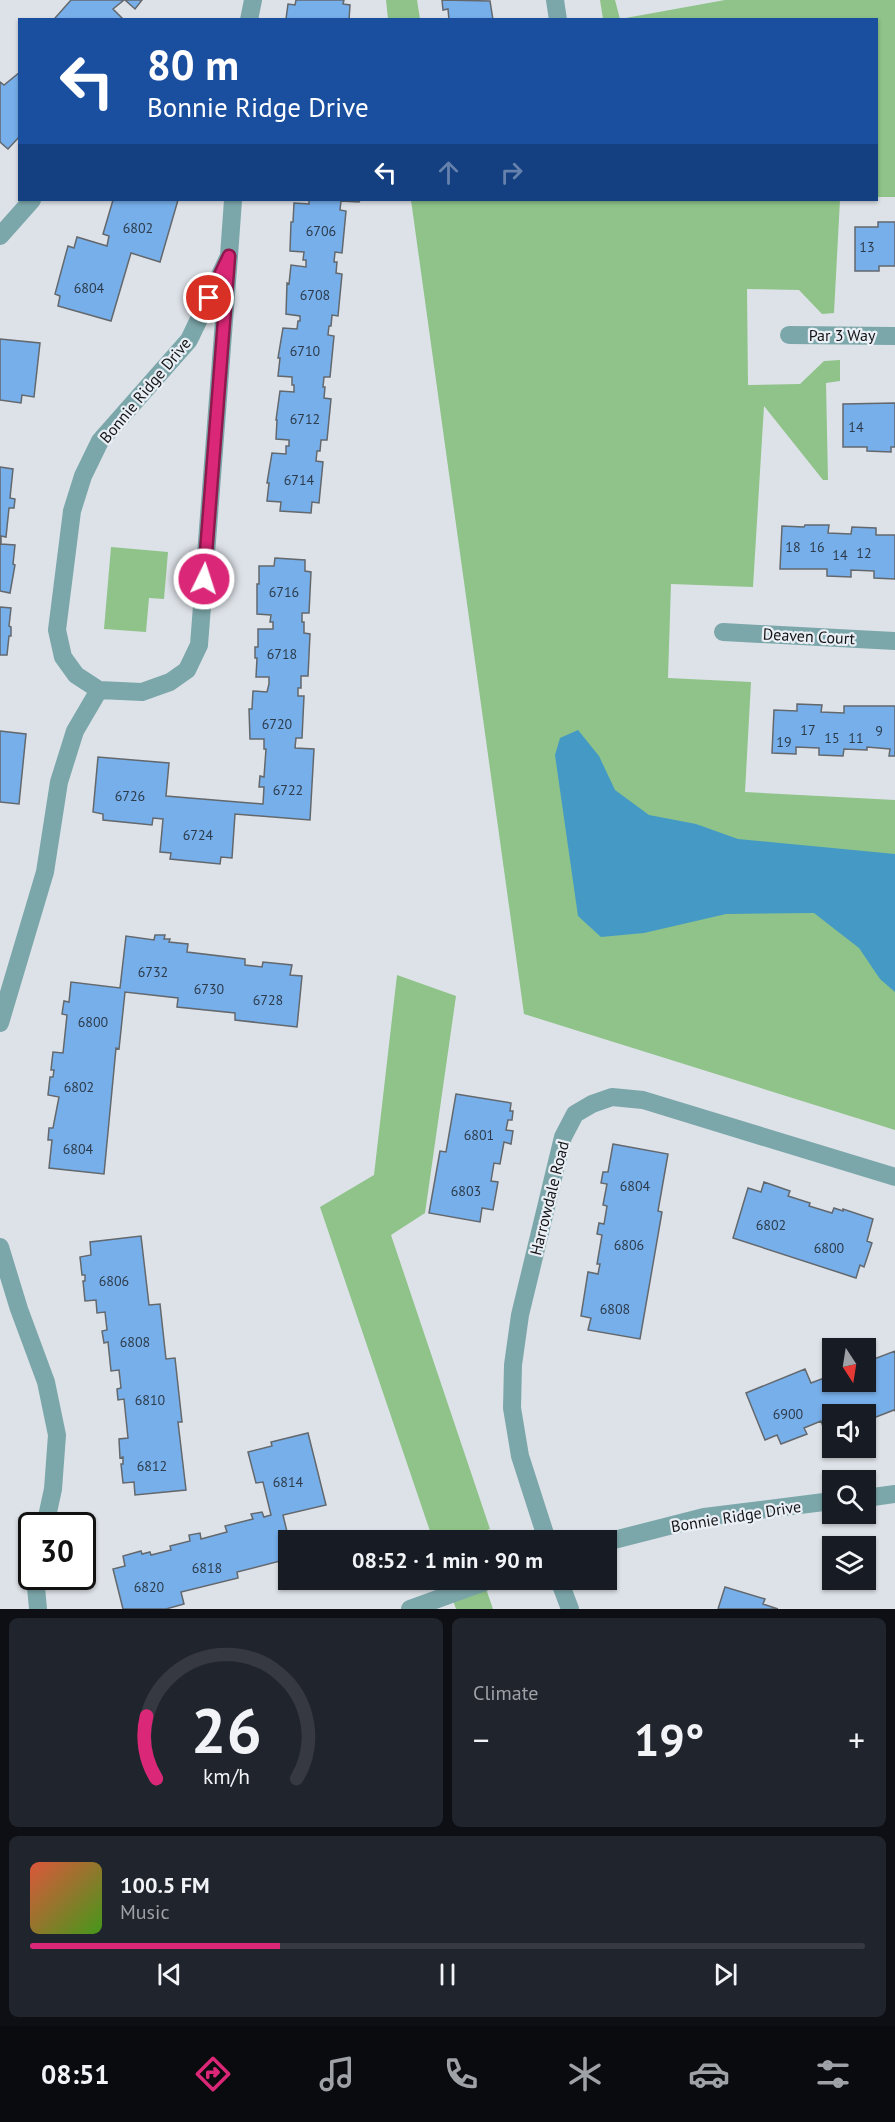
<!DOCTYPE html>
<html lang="en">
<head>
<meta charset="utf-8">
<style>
	:root { --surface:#171b24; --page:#20242c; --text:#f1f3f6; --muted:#9ea1a6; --line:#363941; --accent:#db2777 }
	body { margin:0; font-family:"PT Sans",sans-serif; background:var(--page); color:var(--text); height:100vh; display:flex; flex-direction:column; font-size:22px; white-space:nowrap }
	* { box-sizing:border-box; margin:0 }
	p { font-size:20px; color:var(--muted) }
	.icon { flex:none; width:33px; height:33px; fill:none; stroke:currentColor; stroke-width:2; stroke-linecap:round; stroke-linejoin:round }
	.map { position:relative; height:1609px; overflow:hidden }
	.panel { display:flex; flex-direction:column; gap:9px; padding:9px; background:#0d0f14; flex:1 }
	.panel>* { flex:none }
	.banner { position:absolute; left:18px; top:18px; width:860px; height:183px; border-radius:0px; box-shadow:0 2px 4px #0004; background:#1a4fa0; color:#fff; overflow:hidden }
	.needle { width:39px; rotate:168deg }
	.tools { position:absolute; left:822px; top:1338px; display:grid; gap:12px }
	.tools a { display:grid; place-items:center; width:54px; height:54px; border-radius:0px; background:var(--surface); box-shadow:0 2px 4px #0004; font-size:30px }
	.speed { position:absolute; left:18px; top:1512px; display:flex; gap:12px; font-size:30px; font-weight:700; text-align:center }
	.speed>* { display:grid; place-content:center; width:78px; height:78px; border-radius:50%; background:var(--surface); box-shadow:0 2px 4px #0004; line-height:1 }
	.speed .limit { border:3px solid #111; border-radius:9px; background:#fff; color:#111 }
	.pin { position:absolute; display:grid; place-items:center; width:51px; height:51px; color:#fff; margin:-26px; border:3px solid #fff; border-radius:50%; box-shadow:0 2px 6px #0007 }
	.me { position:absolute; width:66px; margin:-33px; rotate:4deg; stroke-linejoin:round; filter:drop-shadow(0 0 4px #0008) }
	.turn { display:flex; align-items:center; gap:21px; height:126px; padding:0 30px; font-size:27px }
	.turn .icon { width:78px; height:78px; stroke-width:2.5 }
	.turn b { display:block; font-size:42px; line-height:51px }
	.lanes { display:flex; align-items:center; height:57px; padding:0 30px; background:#0003; justify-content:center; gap:30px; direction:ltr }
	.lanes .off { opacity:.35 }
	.big { font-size:45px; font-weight:600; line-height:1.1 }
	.panel .tile { flex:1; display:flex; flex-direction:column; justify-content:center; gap:9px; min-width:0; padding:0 21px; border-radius:9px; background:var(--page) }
	.panel .dial { align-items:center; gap:0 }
	.dial svg { height:156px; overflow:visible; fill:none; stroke:var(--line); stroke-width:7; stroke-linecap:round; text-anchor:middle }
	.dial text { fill:var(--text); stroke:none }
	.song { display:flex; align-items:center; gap:18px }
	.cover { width:72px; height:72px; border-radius:9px; background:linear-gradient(135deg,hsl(10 70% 55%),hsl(100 70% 35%)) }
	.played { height:6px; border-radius:3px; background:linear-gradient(90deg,var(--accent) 30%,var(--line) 30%) }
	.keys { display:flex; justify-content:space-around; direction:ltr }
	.heat { display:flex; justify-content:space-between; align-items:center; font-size:33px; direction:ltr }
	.panel .tiles { flex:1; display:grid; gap:9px; grid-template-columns:1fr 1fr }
	.tile:last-child { grid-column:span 2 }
	.trip { position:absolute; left:278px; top:1530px; width:339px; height:60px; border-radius:0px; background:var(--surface); box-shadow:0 2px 4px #0004; font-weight:600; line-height:60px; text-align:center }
	.tabs { display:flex; height:96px; justify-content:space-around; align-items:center; background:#090b0e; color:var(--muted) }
	.tabs .icon { width:42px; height:42px }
	.tabs .selected { color:var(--accent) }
	.tabs b { font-size:27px; color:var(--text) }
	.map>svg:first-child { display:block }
	.green { fill:#8fc389 }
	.water { fill:#449ac5 }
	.building { fill:#77afea; stroke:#63686d; stroke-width:1.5 }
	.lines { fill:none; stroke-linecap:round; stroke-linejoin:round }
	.minor { stroke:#7ca7aa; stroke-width:18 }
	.route-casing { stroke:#8e194d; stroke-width:15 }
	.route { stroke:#db2777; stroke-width:10 }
	.labels { text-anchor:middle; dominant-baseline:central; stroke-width:4.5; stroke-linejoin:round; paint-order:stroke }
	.number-label { font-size:14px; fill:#2c3b4b }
	.street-label { font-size:16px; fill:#131416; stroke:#eaeff6 }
</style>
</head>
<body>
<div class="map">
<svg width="895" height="1609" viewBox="0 0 895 1609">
	<rect width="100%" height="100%" fill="#dde2e8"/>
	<path class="green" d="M386 0H417L420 19H388Z
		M600 0H615L620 19 725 0H895V197H876V20L603 19Z
		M411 200H840L834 313 822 314 799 290 747 289 748 385 800 384 824 361 840 360V381L826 383 828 480H823L764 406 753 587 671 584 668 678 751 682 745 792 895 800V1130L524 1014Z
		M111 547 168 552 164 599 149 598 146 632 104 629Z
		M397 975 456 996 425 1213 391 1235 490 1529 469 1536 470 1540H433L320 1207 374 1175Z
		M446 1580H483L493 1609H456Z"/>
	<path class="water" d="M578 730 599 756 615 790 649 815 696 824 738 839 895 854V992L880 979 859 948 814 913 726 914 644 933 601 937 578 916 555 755 560 738Z"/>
	<path class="building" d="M71 0H124L113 9 123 19 56 20 55 18Z
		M125 0H142L135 9Z
		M296 0H344L343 4 350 5 349 20 286 19 288 4 295 5Z
		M442 0 490 1 493 20H449L448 9 443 10Z
		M20 72V136L8 149 0 142V82L4 85Z
		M113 200H178L160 262 131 253 111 321 58 306 60 296 55 294 68 246 74 248 77 237 107 246 109 236 103 234Z
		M309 200H360L359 202 341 201 340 210 346 211 342 253 335 252 334 262H337L336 273 342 274 338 316 332 315 331 326H329L328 335 334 336 330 377H324L323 387H325L324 398 331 399 327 440H321L320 451H317L316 461 323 462 319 503 312 502 311 513 280 511 281 502 267 501 269 483H267L272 453 286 454V446H289V440L276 439 277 420H276L280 391 294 392V385H292V377L278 376 280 358H278L283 328 297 329 298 321H300V316L286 314 287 283 289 284 291 265 306 267V260H303L304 252 290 251 291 222H293L294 203 309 204Z
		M878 222H895V266H879V271H855V227H878Z
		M0 339 40 343 34 397 22 395 21 403 0 400Z
		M895 403V447H891V452L867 451V447H843V404Z
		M0 467 13 469 10 498 15 499 14 508H9L6 537 1 536V544L15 545 13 564 15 565 10 593 0 591Z
		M805 525H829L828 533 851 534 852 527 876 528V535H895V579L874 578V571L851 570V577L827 576V569H780L782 526 804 527Z
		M275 558 305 560V571L311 572 309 613H302V622H304V633L310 634 308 676H301V688H298V696H304L302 738H296L295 748 314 749 310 820 235 814 232 858 221 857 220 864 170 859 171 853 160 852 163 819 153 818 152 825 103 820V814L93 812 98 757 169 763 166 796 263 804 264 787H259L260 776 264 777 266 749H264V739H250L249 709H252L253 691 267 692 269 684V677H256L257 658H255V647H258V629H273V622H270L271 615 257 614V584H259V566H274Z
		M0 607 11 608 9 626 11 627V636H9L7 655H0Z
		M797 704 822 705 821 712 844 713V706H895V756H889L890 749 867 747V750L844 749 843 756 819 755V748L796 747V754L772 753 774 710 797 711Z
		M0 731 26 734 19 804 0 802Z
		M155 935H165L164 939H170L169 942 188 944 187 952 245 959V965L262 967 263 962 292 965 290 975 302 976 297 1027 235 1020V1013L177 1007 178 998 125 992 119 1049 116 1048 104 1174 49 1168 52 1140H48L49 1128H53L59 1097 48 1095 50 1077H53L54 1070H51L53 1052 63 1053 67 1015 62 1014 64 1001 69 1002 71 982 120 988 126 936 154 940Z
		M456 1094 511 1103 510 1111H513L512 1120H508L506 1130 513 1131 511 1144 504 1142 500 1164 494 1163 491 1181 498 1182 493 1210 482 1208 480 1222 429 1213 440 1151 446 1152Z
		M613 1144 668 1154 658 1211 662 1212 640 1339 588 1330 591 1318 581 1316 588 1272 598 1274 600 1264H597L602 1235 597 1234 599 1223 604 1224 607 1206 603 1205 607 1184 601 1183 603 1172H608Z
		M764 1182 790 1191 788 1196 810 1203 809 1206 832 1213 834 1208 843 1211V1209L873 1219 867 1241 872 1243 864 1267 860 1265 856 1278 733 1238 748 1188 761 1192Z
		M141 1236 149 1305 160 1304 166 1359 175 1358 182 1422H178L186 1490 135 1495 134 1482 123 1483 121 1464H123V1457L120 1458 119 1439 128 1438 124 1399 118 1400 117 1389 121 1388 119 1370 111 1371 108 1342 104 1343 102 1331 107 1330 105 1312 97 1313 96 1300 85 1301 83 1281H85V1275H82L80 1257 91 1255 90 1242Z
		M895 1351V1411L894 1410 866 1421V1414H832V1434L827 1437 821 1421 804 1428 807 1434 781 1444 777 1435 765 1440 746 1393 805 1369 811 1383 832 1375V1382H866V1362Z
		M308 1433 326 1505 283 1515 289 1540 288 1559 237 1572 238 1578 181 1592 184 1604 166 1609H123L113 1569 125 1566 123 1556 141 1551 142 1554 150 1552 151 1555 171 1550 170 1546 190 1541 189 1535 200 1533 201 1539 227 1532 225 1526 253 1519 251 1514 262 1512 264 1517 271 1515 263 1482 256 1483 248 1452 272 1446 271 1442Z
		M725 1587 765 1599 763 1604 778 1609H718Z"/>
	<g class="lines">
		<path class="minor" d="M555 0 558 20
			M249 20 253 0
			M0 236 32 200
			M229 256 189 340 100 441 83 476 72 511 57 630 63 657 76 675 99 690 142 692 170 682 187 670 199 645 229 256 233 200
			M789 335 895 336
			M723 632 895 641
			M0 1023 45 872 59 782 75 731 99 690
			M0 1247 19 1309 46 1382 57 1435 53 1489 45 1526
			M866 1498 895 1494
			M547 1540 520 1456 512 1408 513 1365 520 1315 563 1137 575 1114 592 1104 612 1097 643 1100 895 1177
			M606 1542 704 1517 832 1501
			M35 1576 38 1609
			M559 1580 570 1609
			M410 1609 490 1580"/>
	</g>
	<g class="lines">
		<g class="route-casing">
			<path id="route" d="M204 579 229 256 209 298"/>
		</g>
		<use href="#route" class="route"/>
	</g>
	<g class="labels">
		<g class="number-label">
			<text x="138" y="228">6802</text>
			<text x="321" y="231">6706</text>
			<text x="867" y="247">13</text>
			<text x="89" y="288">6804</text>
			<text x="315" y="295">6708</text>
			<text x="305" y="351">6710</text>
			<text x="305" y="419">6712</text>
			<text x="856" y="427">14</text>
			<text x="299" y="480">6714</text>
			<text x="793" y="547">18</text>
			<text x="817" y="547">16</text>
			<text x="864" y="553">12</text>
			<text x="840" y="555">14</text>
			<text x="284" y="592">6716</text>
			<text x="282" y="654">6718</text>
			<text x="277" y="724">6720</text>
			<text x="808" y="730">17</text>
			<text x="879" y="731">9</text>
			<text x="832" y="738">15</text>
			<text x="856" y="738">11</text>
			<text x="784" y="742">19</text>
			<text x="288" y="790">6722</text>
			<text x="130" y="796">6726</text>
			<text x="198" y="835">6724</text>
			<text x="153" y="972">6732</text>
			<text x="209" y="989">6730</text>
			<text x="268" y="1000">6728</text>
			<text x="93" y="1022">6800</text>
			<text x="79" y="1087">6802</text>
			<text x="479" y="1135">6801</text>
			<text x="78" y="1149">6804</text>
			<text x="635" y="1186">6804</text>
			<text x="466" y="1191">6803</text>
			<text x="771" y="1225">6802</text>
			<text x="629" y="1245">6806</text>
			<text x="829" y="1248">6800</text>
			<text x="114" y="1281">6806</text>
			<text x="615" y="1309">6808</text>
			<text x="135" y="1342">6808</text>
			<text x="150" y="1400">6810</text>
			<text x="788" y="1414">6900</text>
			<text x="152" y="1466">6812</text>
			<text x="288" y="1482">6814</text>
			<text x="207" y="1568">6818</text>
			<text x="149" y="1587">6820</text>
		</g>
		<g class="street-label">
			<text x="842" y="335">Par 3 Way</text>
			<text transform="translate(145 390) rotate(-50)">Bonnie Ridge Drive</text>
			<text transform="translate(809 636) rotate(3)">Deaven Court</text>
			<text transform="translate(549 1198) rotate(-76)">Harrowdale Road</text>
			<text transform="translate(736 1516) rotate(-9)">Bonnie Ridge Drive</text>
		</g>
	</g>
</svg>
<div class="tools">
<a><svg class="needle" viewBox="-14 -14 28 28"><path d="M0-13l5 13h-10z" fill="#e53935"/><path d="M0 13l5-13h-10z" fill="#9ea1a6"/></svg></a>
<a><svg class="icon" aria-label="sound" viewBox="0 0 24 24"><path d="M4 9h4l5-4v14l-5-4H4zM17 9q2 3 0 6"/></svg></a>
<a><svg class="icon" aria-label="search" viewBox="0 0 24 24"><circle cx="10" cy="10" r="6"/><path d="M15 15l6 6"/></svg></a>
<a><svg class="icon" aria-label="layers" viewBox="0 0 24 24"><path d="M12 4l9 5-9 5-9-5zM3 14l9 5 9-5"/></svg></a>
</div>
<div class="speed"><div class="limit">30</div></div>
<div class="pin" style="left:209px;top:298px;background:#d93025"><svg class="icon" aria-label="arrive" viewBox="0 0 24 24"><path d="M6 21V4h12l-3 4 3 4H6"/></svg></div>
<svg class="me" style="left:204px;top:579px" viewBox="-20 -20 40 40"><circle r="17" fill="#db2777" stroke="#fff" stroke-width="3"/><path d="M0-11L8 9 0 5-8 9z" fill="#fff"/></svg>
<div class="trip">08:52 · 1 min · 90 m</div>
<div class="banner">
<div class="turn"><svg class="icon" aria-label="left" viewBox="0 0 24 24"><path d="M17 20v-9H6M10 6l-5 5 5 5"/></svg><div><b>80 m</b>Bonnie Ridge Drive</div></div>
<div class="lanes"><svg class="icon" aria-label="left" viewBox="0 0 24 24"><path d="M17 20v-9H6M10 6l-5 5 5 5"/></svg><svg class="icon off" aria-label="ahead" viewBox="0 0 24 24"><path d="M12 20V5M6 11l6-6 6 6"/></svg><svg class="icon off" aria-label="right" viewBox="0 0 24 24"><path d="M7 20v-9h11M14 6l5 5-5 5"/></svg></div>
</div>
</div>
<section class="panel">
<div class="tiles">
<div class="tile dial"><svg viewBox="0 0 100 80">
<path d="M14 69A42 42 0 1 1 86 69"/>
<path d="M14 69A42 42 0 0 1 9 37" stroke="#db2777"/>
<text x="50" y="56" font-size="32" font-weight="700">26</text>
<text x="50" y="72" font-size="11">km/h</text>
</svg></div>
<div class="tile"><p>Climate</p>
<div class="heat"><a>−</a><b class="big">19°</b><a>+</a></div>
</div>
<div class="tile">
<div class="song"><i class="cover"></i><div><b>100.5 FM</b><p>Music</p></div></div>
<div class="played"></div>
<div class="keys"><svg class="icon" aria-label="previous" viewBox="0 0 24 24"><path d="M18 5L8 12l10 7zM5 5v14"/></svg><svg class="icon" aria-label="pause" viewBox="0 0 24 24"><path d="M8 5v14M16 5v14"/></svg><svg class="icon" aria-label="next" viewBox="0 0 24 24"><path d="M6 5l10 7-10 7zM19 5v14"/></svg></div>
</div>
</div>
</section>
<nav class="tabs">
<b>08:51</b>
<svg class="icon selected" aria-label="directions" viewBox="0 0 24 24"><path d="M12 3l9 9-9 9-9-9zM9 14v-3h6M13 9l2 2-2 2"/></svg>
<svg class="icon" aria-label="music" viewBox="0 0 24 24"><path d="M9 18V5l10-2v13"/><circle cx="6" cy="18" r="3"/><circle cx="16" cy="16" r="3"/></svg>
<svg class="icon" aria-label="phone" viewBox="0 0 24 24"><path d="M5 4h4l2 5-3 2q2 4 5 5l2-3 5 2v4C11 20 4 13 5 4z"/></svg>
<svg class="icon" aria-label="climate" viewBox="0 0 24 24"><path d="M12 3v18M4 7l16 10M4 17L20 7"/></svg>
<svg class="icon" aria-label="car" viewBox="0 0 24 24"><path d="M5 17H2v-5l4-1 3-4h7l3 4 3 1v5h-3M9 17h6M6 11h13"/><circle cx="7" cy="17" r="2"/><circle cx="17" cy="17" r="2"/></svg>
<svg class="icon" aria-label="filters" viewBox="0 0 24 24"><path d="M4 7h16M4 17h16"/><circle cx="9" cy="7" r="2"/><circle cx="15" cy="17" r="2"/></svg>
</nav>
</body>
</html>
